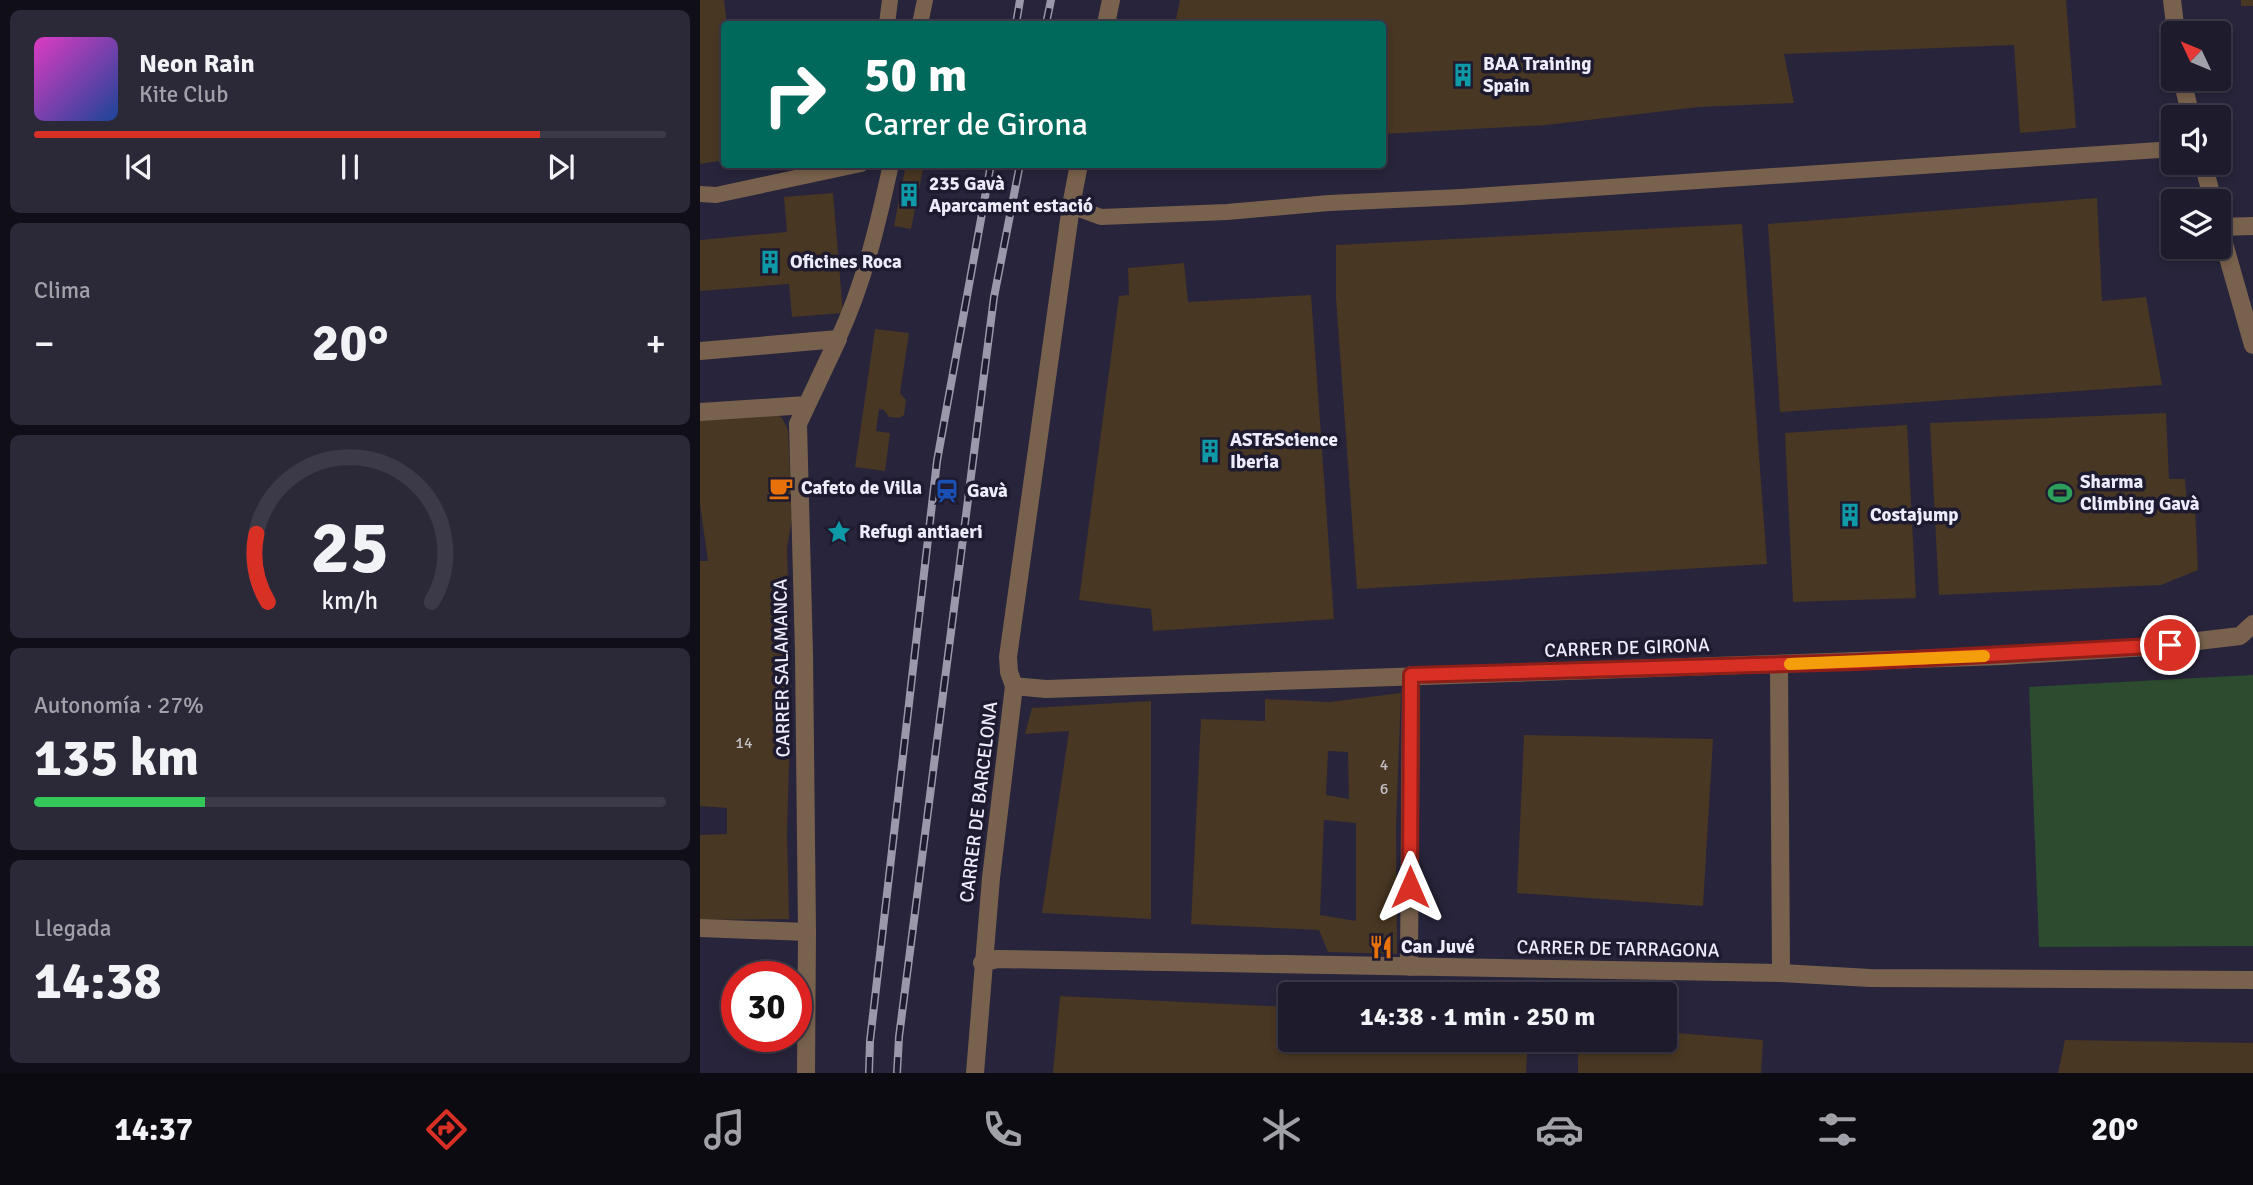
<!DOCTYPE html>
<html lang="es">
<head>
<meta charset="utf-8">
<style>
	:root { --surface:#1e1b2c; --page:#2b2838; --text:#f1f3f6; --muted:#a1a1a9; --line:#3c3948; --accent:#d93025 }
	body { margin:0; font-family:Signika,sans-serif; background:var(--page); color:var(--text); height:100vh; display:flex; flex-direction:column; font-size:26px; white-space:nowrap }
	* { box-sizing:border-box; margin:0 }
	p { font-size:23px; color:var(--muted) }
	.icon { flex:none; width:38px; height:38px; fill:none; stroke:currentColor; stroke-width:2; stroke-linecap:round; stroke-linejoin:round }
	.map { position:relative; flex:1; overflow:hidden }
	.side { display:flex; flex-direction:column; gap:10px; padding:10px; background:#100f18; width:700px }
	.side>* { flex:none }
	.top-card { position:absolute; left:21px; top:21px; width:665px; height:147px; border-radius:7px; box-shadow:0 4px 10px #0003,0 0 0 2px var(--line); background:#00695c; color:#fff; overflow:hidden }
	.needle { width:46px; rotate:314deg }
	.tools { position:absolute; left:1461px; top:21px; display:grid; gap:14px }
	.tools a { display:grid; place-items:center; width:70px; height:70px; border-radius:7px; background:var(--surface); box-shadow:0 4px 10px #0003,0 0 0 2px var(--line); font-size:35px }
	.speed { position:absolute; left:21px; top:961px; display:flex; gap:14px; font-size:35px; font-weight:700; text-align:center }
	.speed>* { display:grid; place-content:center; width:91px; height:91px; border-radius:50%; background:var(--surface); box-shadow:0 4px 10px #0003,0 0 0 2px var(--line); line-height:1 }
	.speed .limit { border:10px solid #d22; background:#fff; color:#111 }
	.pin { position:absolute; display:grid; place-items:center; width:60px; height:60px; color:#fff; margin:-30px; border:4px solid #fff; border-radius:50%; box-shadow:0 2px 7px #0007 }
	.me { position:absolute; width:77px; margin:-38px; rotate:0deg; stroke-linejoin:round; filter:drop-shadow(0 0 5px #0008) }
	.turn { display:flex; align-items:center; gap:24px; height:147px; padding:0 28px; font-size:32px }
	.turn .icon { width:91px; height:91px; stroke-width:2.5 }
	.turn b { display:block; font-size:49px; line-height:60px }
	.big { font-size:52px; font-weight:700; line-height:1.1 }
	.side .card { flex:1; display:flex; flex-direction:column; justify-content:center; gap:10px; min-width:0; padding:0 24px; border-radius:10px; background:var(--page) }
	.side .dial { align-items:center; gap:0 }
	.dial svg { height:182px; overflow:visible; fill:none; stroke:var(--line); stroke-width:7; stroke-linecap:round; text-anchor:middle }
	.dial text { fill:var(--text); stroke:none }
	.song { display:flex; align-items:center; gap:21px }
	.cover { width:84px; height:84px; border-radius:10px; background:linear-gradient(135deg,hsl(310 70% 55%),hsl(220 70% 35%)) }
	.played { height:7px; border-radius:4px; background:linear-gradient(90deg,var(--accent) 80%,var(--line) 80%) }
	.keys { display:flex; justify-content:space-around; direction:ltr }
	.heat { display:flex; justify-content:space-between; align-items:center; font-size:38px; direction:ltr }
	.charge { height:10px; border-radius:5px; background:linear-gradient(90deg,#34c759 27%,var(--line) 0) }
	.trip { position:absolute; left:578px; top:982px; width:399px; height:70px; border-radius:7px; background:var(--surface); box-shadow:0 4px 10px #0003,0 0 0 2px var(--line); font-weight:700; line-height:70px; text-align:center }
	.menu { display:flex; height:112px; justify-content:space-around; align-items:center; background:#0c0b12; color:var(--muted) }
	.menu .icon { width:49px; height:49px }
	.menu .current { color:var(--accent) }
	.menu b { font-size:32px; color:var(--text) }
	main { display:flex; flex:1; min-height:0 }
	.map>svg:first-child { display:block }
	.green { fill:#2c4b2f }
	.building { fill:#483722; fill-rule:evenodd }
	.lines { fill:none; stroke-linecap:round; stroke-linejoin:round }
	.service { stroke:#79624d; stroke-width:16 }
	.minor { stroke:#79624d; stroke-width:18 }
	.rail-casing { stroke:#9a98aa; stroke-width:8 }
	.rail { stroke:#1e1b30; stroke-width:5; stroke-dasharray:16; stroke-linecap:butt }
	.route-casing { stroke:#8d1f18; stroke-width:18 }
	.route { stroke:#d93025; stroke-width:12 }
	.slow { stroke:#f59e0b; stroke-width:12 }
	.labels { text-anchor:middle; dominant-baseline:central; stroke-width:7; stroke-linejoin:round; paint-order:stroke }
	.number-label { font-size:16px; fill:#c4bfc5 }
	.poi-label { font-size:19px; font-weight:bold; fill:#edecfb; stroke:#1e1b30; text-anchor:start }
	.street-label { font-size:19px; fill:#edecfb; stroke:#1e1b30 }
</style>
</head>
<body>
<main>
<section class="side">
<div class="card">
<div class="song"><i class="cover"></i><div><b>Neon Rain</b><p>Kite Club</p></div></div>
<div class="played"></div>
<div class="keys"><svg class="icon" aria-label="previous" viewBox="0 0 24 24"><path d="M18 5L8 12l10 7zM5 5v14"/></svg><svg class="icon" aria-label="pause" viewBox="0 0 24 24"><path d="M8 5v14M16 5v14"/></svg><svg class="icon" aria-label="next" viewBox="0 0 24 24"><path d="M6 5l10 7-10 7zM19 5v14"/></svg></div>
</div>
<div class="card"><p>Clima</p>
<div class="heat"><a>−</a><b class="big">20°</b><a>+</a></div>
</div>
<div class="card dial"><svg viewBox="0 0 100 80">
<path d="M14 69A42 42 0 1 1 86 69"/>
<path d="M14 69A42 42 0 0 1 9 39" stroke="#d93025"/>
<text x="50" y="56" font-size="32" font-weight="700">25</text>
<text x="50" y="72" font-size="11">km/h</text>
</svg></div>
<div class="card"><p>Autonomía · 27%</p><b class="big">135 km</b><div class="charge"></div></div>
<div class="card"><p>Llegada</p><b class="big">14:38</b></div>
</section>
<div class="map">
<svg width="1553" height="1073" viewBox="0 0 1553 1073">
	<rect width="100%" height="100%" fill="#28243b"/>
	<path class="green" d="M1553 675V946L1339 947 1329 687Z"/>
	<path class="building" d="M0 0H24L27 24H24V160L0 164Z
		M480 0H1366L1376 128 1320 133 1314 45 1084 54 1094 103 999 107 846 125 682 134V24H475Z
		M1541 0H1553V6H1541Z
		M206 164H224L211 229 194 226Z
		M133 193 143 313 92 317 89 284 0 291V240L87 232 84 197Z
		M1397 198 1402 301 1446 297 1462 385 1080 412 1068 224Z
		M1042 224 1067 564 657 589 636 298V245Z
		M484 263 488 302 611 295 634 619 453 631 451 609 379 600 419 296 429 295 428 268Z
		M175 329 209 333 200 393 206 400 204 415 199 418 189 417 184 410 179 409 176 431 190 433 185 471 155 467Z
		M70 410 82 418 88 430 92 519 87 548 91 696 87 832 89 919 0 920V835L27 834V808L0 806V561H8L0 504V416Z
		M1466 413 1469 479H1485L1487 507H1495L1498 570 1461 585 1239 595 1230 423Z
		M1207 425 1216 598 1093 602 1085 433Z
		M701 693 696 826 697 954 628 952 619 930 491 924 501 719 565 721V699L630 702ZM628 751 648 752 649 799 626 795ZM624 820 656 823V921L620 915Z
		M451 701V919L342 913 369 731 325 734 332 708Z
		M824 735 1013 739 1003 906 817 893Z
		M360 996 590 1007V1040H828L826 1073H353Z
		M964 1032 1063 1040 1061 1073H878V1040H964Z
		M1365 1040 1553 1043V1073H1358Z"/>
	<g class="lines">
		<path class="service" d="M187 24 190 0
			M220 24 225 0
			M0 194 16 195 161 164
			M371 206 401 217 527 212 629 203 761 197 1474 149
			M138 339C164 284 178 224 191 164"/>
		<path class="minor" d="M1472 0 1476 33
			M406 24 411 0
			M1482 79 1491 117
			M1503 163 1513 201
			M1519 226 1553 345
			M1519 227 1553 226
			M0 351 138 339
			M0 412 106 405
			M1079 664 1081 973
			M314 686 346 689 1302 656 1447 647 1540 636 1553 624
			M0 928 107 932
			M282 963 297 959 1081 973 1170 978 1553 980
			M709 967 711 675
			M106 1073 107 932 104 654 98 424 138 339
			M275 1073 291 878 314 686 309 672 308 657 371 206 379 164"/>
		<g class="rail-casing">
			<path id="rail" d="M316 24 320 0
				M346 24 351 0
				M169 1073 170 1041 237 461 291 164
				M197 1073 199 1037 294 297 320 164"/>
		</g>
		<use href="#rail" class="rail"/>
	</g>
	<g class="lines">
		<g class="route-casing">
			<path id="route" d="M710 887 711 675 1157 662 1470 645"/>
		</g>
		<use href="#route" class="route"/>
		<path class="slow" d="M1090 664 1284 656"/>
	</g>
	<defs>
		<g id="building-bare" transform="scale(1.89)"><path d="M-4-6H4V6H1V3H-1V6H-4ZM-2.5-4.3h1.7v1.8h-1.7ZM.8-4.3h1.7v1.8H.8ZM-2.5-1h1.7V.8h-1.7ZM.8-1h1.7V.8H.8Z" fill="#0f9aa8" stroke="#1e1b30" stroke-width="2.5" paint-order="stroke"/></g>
		<g id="cafe-bare" transform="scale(1.89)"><path d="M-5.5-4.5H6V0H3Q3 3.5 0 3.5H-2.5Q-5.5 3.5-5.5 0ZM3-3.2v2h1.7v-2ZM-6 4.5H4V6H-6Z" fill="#e8710a" stroke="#1e1b30" stroke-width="2.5" paint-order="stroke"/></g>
		<g id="station-bare" transform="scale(1.89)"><path d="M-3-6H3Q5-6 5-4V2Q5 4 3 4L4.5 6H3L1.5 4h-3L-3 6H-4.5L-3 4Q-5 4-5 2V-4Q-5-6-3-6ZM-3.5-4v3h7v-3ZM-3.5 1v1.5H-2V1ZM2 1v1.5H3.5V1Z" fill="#1a4fb4" stroke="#1e1b30" stroke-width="2.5" paint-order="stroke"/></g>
		<g id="stadium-bare" transform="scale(1.89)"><path d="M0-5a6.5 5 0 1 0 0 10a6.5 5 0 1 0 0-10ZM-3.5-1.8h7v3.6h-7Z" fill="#2e9e5b" stroke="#1e1b30" stroke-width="2.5" paint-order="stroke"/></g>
		<g id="sight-bare" transform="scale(1.89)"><path d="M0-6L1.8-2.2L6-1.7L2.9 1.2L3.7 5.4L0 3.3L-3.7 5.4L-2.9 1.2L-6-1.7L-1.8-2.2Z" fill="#0f9aa8" stroke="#1e1b30" stroke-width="2.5" paint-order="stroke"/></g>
		<g id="restaurant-bare" transform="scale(1.89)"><path d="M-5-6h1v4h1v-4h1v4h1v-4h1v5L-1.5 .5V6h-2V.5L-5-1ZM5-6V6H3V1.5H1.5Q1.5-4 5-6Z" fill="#e8710a" stroke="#1e1b30" stroke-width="2.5" paint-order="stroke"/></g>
	</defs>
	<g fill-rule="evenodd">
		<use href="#building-bare" x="763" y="75"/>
		<use href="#building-bare" x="209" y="195"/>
		<use href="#building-bare" x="70" y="262"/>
		<use href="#building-bare" x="510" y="451"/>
		<use href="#cafe-bare" x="81" y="488"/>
		<use href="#station-bare" x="247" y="491"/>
		<use href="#stadium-bare" x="1360" y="493"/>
		<use href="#building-bare" x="1150" y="515"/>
		<use href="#sight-bare" x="139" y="532"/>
		<use href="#restaurant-bare" x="681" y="947"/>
	</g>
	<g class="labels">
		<g class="number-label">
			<text x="44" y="743">14</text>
			<text x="684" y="765">4</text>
			<text x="684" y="789">6</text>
		</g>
		<g class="poi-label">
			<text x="783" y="64">BAA Training<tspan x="783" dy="22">Spain</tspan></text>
			<text x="229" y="184">235 Gavà<tspan x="229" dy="22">Aparcament estació</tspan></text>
			<text x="90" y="262">Oficines Roca</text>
			<text x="530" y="440">AST&amp;Science<tspan x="530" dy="22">Iberia</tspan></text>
			<text x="1380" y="482">Sharma<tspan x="1380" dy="22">Climbing Gavà</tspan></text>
			<text x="101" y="488">Cafeto de Villa</text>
			<text x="267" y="491">Gavà</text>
			<text x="1170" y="515">Costajump</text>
			<text x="159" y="532">Refugi antiaeri</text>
			<text x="701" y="947">Can Juvé</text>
		</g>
		<g class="street-label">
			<text transform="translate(927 648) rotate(-2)">CARRER DE GIRONA</text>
			<text transform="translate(82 668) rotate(-91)">CARRER SALAMANCA</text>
			<text transform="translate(279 802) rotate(-83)">CARRER DE BARCELONA</text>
			<text transform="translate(918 949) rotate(1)">CARRER DE TARRAGONA</text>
		</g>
	</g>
</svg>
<div class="tools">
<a><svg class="needle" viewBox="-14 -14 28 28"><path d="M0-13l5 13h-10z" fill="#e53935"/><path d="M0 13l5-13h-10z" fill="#a1a1a9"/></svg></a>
<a><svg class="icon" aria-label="sound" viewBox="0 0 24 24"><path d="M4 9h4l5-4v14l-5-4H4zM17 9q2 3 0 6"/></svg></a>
<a><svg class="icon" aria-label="layers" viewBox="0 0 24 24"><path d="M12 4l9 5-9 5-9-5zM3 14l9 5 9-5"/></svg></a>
</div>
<div class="speed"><div class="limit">30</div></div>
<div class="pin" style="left:1470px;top:645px;background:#d93025"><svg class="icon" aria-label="arrive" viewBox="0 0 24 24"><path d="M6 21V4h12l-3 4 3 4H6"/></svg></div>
<svg class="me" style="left:710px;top:887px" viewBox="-20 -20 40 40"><path d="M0-17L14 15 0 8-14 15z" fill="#d93025" stroke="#fff" stroke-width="4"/></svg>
<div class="trip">14:38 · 1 min · 250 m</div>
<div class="top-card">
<div class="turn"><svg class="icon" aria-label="right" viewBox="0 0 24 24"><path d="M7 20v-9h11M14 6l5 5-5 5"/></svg><div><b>50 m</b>Carrer de Girona</div></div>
</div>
</div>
</main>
<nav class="menu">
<b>14:37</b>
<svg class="icon current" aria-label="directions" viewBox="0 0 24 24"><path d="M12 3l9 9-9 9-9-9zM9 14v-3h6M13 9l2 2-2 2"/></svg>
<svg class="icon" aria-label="music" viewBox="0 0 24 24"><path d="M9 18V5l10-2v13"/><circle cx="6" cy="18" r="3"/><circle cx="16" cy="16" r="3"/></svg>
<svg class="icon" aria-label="phone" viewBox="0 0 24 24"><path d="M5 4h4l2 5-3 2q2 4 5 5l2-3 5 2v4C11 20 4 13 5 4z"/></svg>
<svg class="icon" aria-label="climate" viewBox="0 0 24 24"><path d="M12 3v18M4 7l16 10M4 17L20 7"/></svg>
<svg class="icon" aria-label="car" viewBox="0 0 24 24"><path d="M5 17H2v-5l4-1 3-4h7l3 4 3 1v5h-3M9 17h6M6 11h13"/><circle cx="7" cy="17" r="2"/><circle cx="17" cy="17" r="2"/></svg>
<svg class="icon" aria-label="filters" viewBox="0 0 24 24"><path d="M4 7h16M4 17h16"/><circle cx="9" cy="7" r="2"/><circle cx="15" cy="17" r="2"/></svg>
<b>20°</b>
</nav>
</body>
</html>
